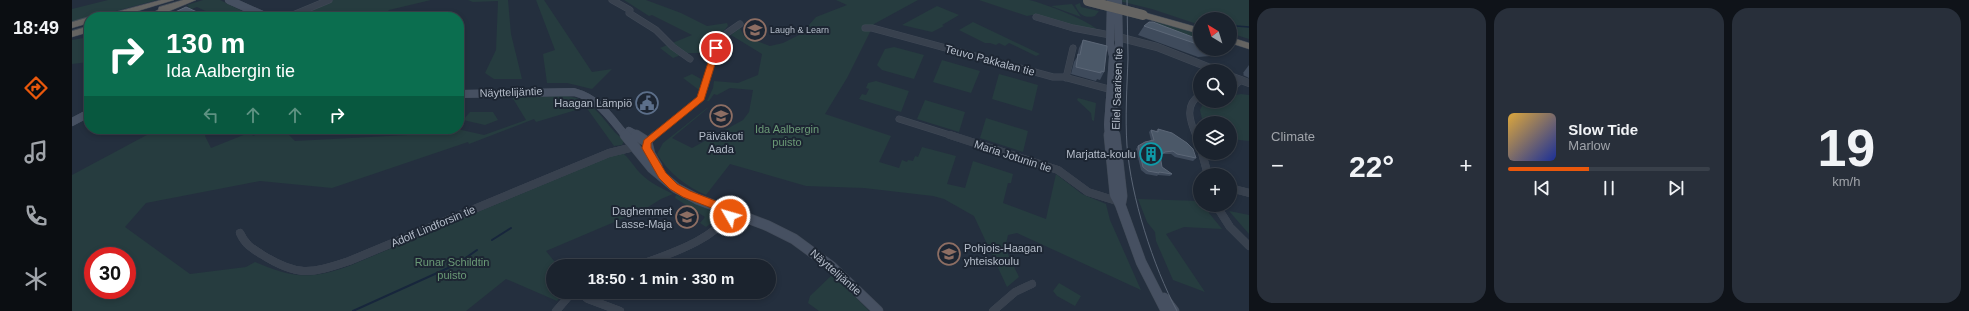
<!DOCTYPE html>
<html lang="en">
<head>
<meta charset="utf-8">
<style>
	:root { --surface:#1b232e; --page:#282f3a; --text:#f1f3f6; --muted:#a0a4aa; --line:#39404a; --accent:#ea580c }
	body { margin:0; font-family:Helvetica,sans-serif; background:var(--page); color:var(--text); height:100vh; display:flex; flex-direction:column; font-size:15px; white-space:nowrap }
	* { box-sizing:border-box; margin:0 }
	p { font-size:13px; color:var(--muted) }
	.icon { flex:none; width:22px; height:22px; fill:none; stroke:currentColor; stroke-width:2; stroke-linecap:round; stroke-linejoin:round }
	.map { position:relative; flex:1; overflow:hidden }
	.sheet { display:flex; flex-direction:column; gap:8px; padding:8px; background:#0f1319; width:720px }
	.sheet>* { flex:none }
	.banner { position:absolute; left:12px; top:12px; width:380px; height:122px; border-radius:16px; box-shadow:0 2px 6px #0003,0 0 0 1px var(--line); background:#0b6e4f; color:#fff; overflow:hidden }
	.needle { width:26px; rotate:322deg }
	.buttons { position:absolute; left:1121px; top:12px; display:grid; gap:8px }
	.buttons a { display:grid; place-items:center; width:44px; height:44px; border-radius:50%; background:var(--surface); box-shadow:0 2px 6px #0003,0 0 0 1px var(--line); font-size:20px }
	.speed { position:absolute; left:12px; top:247px; display:flex; gap:8px; font-size:20px; font-weight:700; text-align:center }
	.speed>* { display:grid; place-content:center; width:52px; height:52px; border-radius:50%; background:var(--surface); box-shadow:0 2px 6px #0003,0 0 0 1px var(--line); line-height:1 }
	.speed .limit { border:6px solid #d22; background:#fff; color:#111 }
	.pin { position:absolute; display:grid; place-items:center; width:34px; height:34px; color:#fff; margin:-17px; border:2px solid #fff; border-radius:50%; box-shadow:0 1px 4px #0007 }
	.me { position:absolute; width:44px; margin:-22px; rotate:308deg; stroke-linejoin:round; filter:drop-shadow(0 0 3px #0008) }
	.turn { display:flex; align-items:center; gap:14px; height:84px; padding:0 16px; font-size:18px }
	.turn .icon { width:52px; height:52px; stroke-width:2.5 }
	.turn b { display:block; font-size:28px; line-height:34px }
	.lanes { display:flex; align-items:center; height:38px; padding:0 16px; background:#0003; justify-content:center; gap:20px; direction:ltr }
	.lanes .off { opacity:.35 }
	.big { font-size:30px; font-weight:800; line-height:1.1 }
	.sheet .tile { flex:1; display:flex; flex-direction:column; justify-content:center; gap:6px; min-width:0; padding:0 14px; border-radius:16px; background:var(--page) }
	.sheet .dial { align-items:center; gap:0 }
	.dial b { font-size:52px; line-height:1 }
	.song { display:flex; align-items:center; gap:12px }
	.cover { width:48px; height:48px; border-radius:6px; background:linear-gradient(135deg,hsl(40 70% 55%),hsl(230 70% 35%)) }
	.played { height:4px; border-radius:2px; background:linear-gradient(90deg,var(--accent) 40%,var(--line) 40%) }
	.keys { display:flex; justify-content:space-around; direction:ltr }
	.heat { display:flex; justify-content:space-between; align-items:center; font-size:22px; direction:ltr }
	.sheet .tiles { flex:1; display:grid; gap:8px; grid-template-columns:repeat(3,1fr) }
	.trip { position:absolute; left:474px; top:259px; width:230px; height:40px; border-radius:20px; background:var(--surface); box-shadow:0 2px 6px #0003,0 0 0 1px var(--line); font-weight:800; line-height:40px; text-align:center }
	main { display:flex; flex:1; min-height:0 }
	.dock { display:flex; flex-direction:column; width:72px; justify-content:space-around; align-items:center; background:#0b0e12; color:var(--muted) }
	.dock .icon { width:28px; height:28px }
	.dock .active { color:var(--accent) }
	.dock b { font-size:18px; color:var(--text) }
	.map>svg:first-child { display:block }
	.green { fill:#263c3f; fill-rule:evenodd }
	.lines { fill:none; stroke-linecap:round; stroke-linejoin:round }
	.stream-far1 { stroke:#17263c; stroke-width:1.5 }
	.stream { stroke:#17263c; stroke-width:2 }
	.minor-far1-casing { stroke:#414a57; stroke-width:7 }
	.minor-casing { stroke:#414a57; stroke-width:8 }
	.tertiary-casing { stroke:#414a57; stroke-width:8 }
	.secondary-far1-casing { stroke:#414a57; stroke-width:8 }
	.secondary-casing { stroke:#414a57; stroke-width:11 }
	.trunk-casing { stroke:#434c59; stroke-width:1 }
	.minor-far1 { stroke:#38414e; stroke-width:6 }
	.minor { stroke:#38414e; stroke-width:8 }
	.tertiary { stroke:#38414e; stroke-width:7 }
	.secondary-far1 { stroke:#465061; stroke-width:8 }
	.secondary { stroke:#465061; stroke-width:10 }
	.trunk { fill:#656462; fill-rule:evenodd }
	.tram { stroke:#5a6575; stroke-width:1 }
	.trunk-bridge-casing { stroke:#434c59; stroke-width:10; stroke-linecap:butt }
	.trunk-bridge { stroke:#656462; stroke-width:10 }
	.wall { fill:#3f4b5c }
	.shaded-wall { fill:#2f3b4b }
	.building { fill:#4b5868; stroke:#5c6777 }
	.route { fill:#ea580c; stroke:#983908 }
	.labels { text-anchor:middle; dominant-baseline:central; stroke-width:4; stroke-linejoin:round; paint-order:stroke }
	.far-poi-label { font-size:9px; fill:#b4bcc9; stroke:#1d2633; text-anchor:start }
	.street-label { font-size:11px; fill:#b4bcc9; stroke:#1d2633 }
	.poi-label { font-size:11px; fill:#b4bcc9; stroke:#1d2633; text-anchor:end }
	.park-label { font-size:11px; fill:#6b9a76; stroke:#1d2633 }
</style>
</head>
<body>
<main>
<nav class="dock">
<b>18:49</b>
<svg class="icon active" aria-label="directions" viewBox="0 0 24 24"><path d="M12 3l9 9-9 9-9-9zM9 14v-3h6M13 9l2 2-2 2"/></svg>
<svg class="icon" aria-label="music" viewBox="0 0 24 24"><path d="M9 18V5l10-2v13"/><circle cx="6" cy="18" r="3"/><circle cx="16" cy="16" r="3"/></svg>
<svg class="icon" aria-label="phone" viewBox="0 0 24 24"><path d="M5 4h4l2 5-3 2q2 4 5 5l2-3 5 2v4C11 20 4 13 5 4z"/></svg>
<svg class="icon" aria-label="climate" viewBox="0 0 24 24"><path d="M12 3v18M4 7l16 10M4 17L20 7"/></svg>
</nav>
<div class="map">
<svg width="1177" height="311" viewBox="0 0 1177 311">
	<rect width="100%" height="100%" fill="#242f3e"/>
	<path class="green" d="M36 0H85L0 23V9Z
		M131 0H148L182 17H146L125 7 98 17H90L117 7 115 5Z
		M261 0H359L317 10 310 17H220Z
		M396 0H436L439 34 450 79H422L413 73 424 50 426 1 401 2Z
		M464 0H472L520 72 540 69 520 89 495 83H475L471 54 483 50Z
		M552 0H574L609 13 635 26 655 23 656 26 644 39 634 53H614L601 58 588 48 620 35 580 15 577 16Z
		M764 0H846L802 24 775 78 753 114 819 136 807 162 827 168 830 160 835 162 836 160 841 161 843 156 846 157 850 147 884 156 875 184 893 188 901 161 941 174 939 183H936L931 203 974 219 984 174 1010 194 1034 204 1038 220 1069 290 945 233 936 235 933 248 947 277 935 287 902 216 872 199 861 196 792 188 734 186 658 164 634 195C613 186 597 173 585 154L591 143 635 108H636L600 138 620 148 671 120 677 112 681 90 658 88 645 95 642 94 637 101H635L641 88 642 81 666 83 686 75 690 54 659 35 668 28 672 36 698 46 711 43 729 34 744 17 775 5Z
		M907 0C923 0 941 0 957 0 968 2 1022 22 1026 31L1006 28 960 15 955 16Z
		M1043 0H1177V39L1158 33V19H1128V25L1080 9Z
		M1008 3 1009 7 1027 11 1023 16C1012 19 1007 14 1003 5Z
		M1000 4 1009 17 979 6Z
		M865 6 887 15 870 25 872 26 860 32 830 25Z
		M1082 21 1128 34V39L1091 27Z
		M901 22 968 54 964 56 937 43 933 46 927 43 924 45 918 43H913L887 30Z
		M17 37V62L0 64V40Z
		M822 47 852 55 842 79 810 70 805 65 813 49Z
		M870 60 908 71 899 93 861 82Z
		M620 74 629 79 627 90 611 78Z
		M927 74 966 85 960 111 920 99Z
		M804 81 837 91 829 112 787 99 790 94 794 95 797 89 794 88 796 83Z
		M1169 94 1177 95V141L1158 139V123H1131L1128 110 1132 102 1158 101V96Z
		M495 96C524 100 530 121 550 139L552 141 550 145 542 146 514 107 464 122 462 119 397 144 396 142 260 188 188 181 74 203 53 227 118 274 174 267 183 262C220 278 239 280 277 266L549 152C558 158 561 166 568 173 578 183 589 188 601 194L589 199 573 209 474 251 486 266H481V292H492L485 301 434 279 394 311H0V175L86 129H136L133 136 139 148 179 132 181 136 199 129H211L223 141 354 134 356 129H385L412 135 454 120 440 97ZM21 256H55V290H21Z
		M1006 98 1024 103 1022 121 1020 120 1019 113 1005 100Z
		M853 100 893 112 887 132 845 119Z
		M398 112H421L426 120 413 125 391 120Z
		M914 118 956 131 951 152 908 138Z
		M604 195 648 214 649 216 634 227 628 223 633 217 603 198Z
		M1066 199 1128 201V205H1136L1137 213 1150 229 1112 227 1094 234 1133 292 1101 280 1084 241 1083 232 1075 222Z
		M1157 211 1177 215V234Z
		M761 274 797 311H747L736 303 738 296Z
		M987 283 1009 296 1003 306 985 296 981 291Z"/>
	<g class="lines">
		<path class="stream-far1" d="M1164 26 1177 27"/>
		<path class="stream" d="M420 240 439 228
			M281 311 385 264 405 250"/>
		<g class="minor-far1-casing">
			<path id="minor-far1" d="M540 0 558 10 557 13 584 30 601 47 618 59
				M206 17 220 15
				M216 17 257 0
				M964 17 1001 28 1038 35
				M793 28H800L981 77H992L1044 91
				M994 78 1001 48
				M1158 90 1169 80
				M827 119 881 136
				M582 136 629 98 645 46 655 33 668 24
				M1124 136C1118 121 1112 105 1128 95"/>
		</g>
		<g class="minor-casing">
			<path id="minor" d="M878 135 986 170 1016 192 1048 202
				M1124 135 1128 147
				M575 142 583 135
				M1130 153 1136 175
				M1158 188 1177 193
				M1144 205 1158 227 1177 246
				M168 233C173 244 179 248 189 254 225 277 238 274 277 261L537 153 562 147
				M565 266C599 253 638 242 661 212
				M507 292 516 299 548 311
				M484 311 497 296 504 292
				M921 311 943 292 960 284"/>
		</g>
		<g class="tertiary-casing">
			<path id="tertiary" d="M1038 35 1085 47 1146 71
				M1158 76 1177 83"/>
		</g>
		<g class="secondary-far1-casing">
			<path id="secondary-far1" d="M157 0 195 17
				M387 94 502 92C528 99 538 118 554 136
				M0 122 17 113
				M557 131 566 136
				M1037 136 1036 125 1041 56 1038 44 1039 0
				M1043 136 1042 127 1047 50 1046 0"/>
		</g>
		<g class="secondary-casing">
			<path id="secondary" d="M553 135 580 168 604 188 625 199 696 226 722 239 760 267 806 311
				M564 135 575 142 578 154 585 166
				M1037 135 1043 195 1048 204 1069 262 1094 311
				M1043 135 1050 196 1049 202
				M1092 298 1102 311"/>
		</g>
		<g class="trunk-casing">
			<path id="trunk" d="M89 0H102L46 17H32L33 15Z
				M111 0H124L83 17H71L86 10 87 7Z
				M1071 12 1128 28V34L1068 17 1067 15Z
				M17 17V23L0 28V22Z
				M17 26V32L0 37V31Z
				M1158 37 1177 43V49L1158 43Z"/>
		</g>
		<use href="#minor-far1" class="minor-far1"/>
		<use href="#minor" class="minor"/>
		<use href="#tertiary" class="tertiary"/>
		<use href="#secondary-far1" class="secondary-far1"/>
		<use href="#secondary" class="secondary"/>
		<use href="#trunk" class="trunk"/>
		<path class="tram" d="M1055 0C1055 19 1056 39 1056 58 1055 87 1053 117 1055 146 1059 197 1081 266 1105 311"/>
		<g class="trunk-bridge-casing">
			<path id="trunk-bridge" d="M1016 1 1071 15"/>
		</g>
		<use href="#trunk-bridge" class="trunk-bridge"/>
	</g>
	<path class="wall" d="M101 13 136 17H104Z
		M1072 26 1118 36 1128 39V38V49H1155L1151 55 1126 57 1066 35Z
		M1011 40 1032 72 1028 80 1025 79 1024 81 999 74 1002 62 1005 57 1007 48Z
		M1177 65V78L1171 75 1172 74 1171 73Z
		M1086 129 1124 158 1121 161 1103 157 1099 154H1091L1088 157 1090 167 1100 174 1098 176 1086 175 1085 176 1074 174 1069 170 1064 149 1066 146 1079 140 1077 132 1079 130 1084 131Z"/>
	<path class="shaded-wall" d="M19 129H27L21 132Z"/>
	<path class="building" d="M114 7 136 17H110L101 13Z
		M1077 22H1081L1118 36 1128 39V38V45L1072 26Z
		M1011 40 1035 46 1032 72 1029 71V73L1004 67 1006 54 1008 55Z
		M17 124V128L14 125Z
		M1086 129 1100 133 1115 143 1121 149 1124 158 1105 154 1101 151 1093 152 1088 155 1090 167 1100 174 1087 172V173L1076 171 1071 167 1066 146 1073 142 1082 140 1079 130 1086 132Z"/>
	<path class="route" d="M641 47 648 48 632 100 579 143V148L594 173 605 184 618 191 664 209 666 212 662 219 658 220 655 219V214L611 197 598 189 587 178 570 148 572 140 625 97Z"/>
	<defs>
		<g id="school-ring" transform="scale(1.15)"><circle r="9.5" fill="#1d2633" stroke="#8d6e63" stroke-width="1.5"/><path d="M0-5L7-2L0 1L-7-2ZM-4 1L0 2.5L4 1V4Q0 6-4 4Z" fill="#8d6e63"/></g>
		<g id="civic-ring" transform="scale(1.15)"><circle r="9.5" fill="#1d2633" stroke="#5c6f8a" stroke-width="1.5"/><path d="M-.6-6.5H3V-4.5H.6V-3L4-1V1h2V6H-6V1h2V-1L-.6-3ZM-1.2 2.5V6h2.4V2.5Z" fill="#5c6f8a"/></g>
		<g id="building-ring" transform="scale(1.15)"><circle r="9.5" fill="#1d2633" stroke="#0f9aa8" stroke-width="1.5"/><path d="M-4-6H4V6H1V3H-1V6H-4ZM-2.5-4.3h1.7v1.8h-1.7ZM.8-4.3h1.7v1.8H.8ZM-2.5-1h1.7V.8h-1.7ZM.8-1h1.7V.8H.8Z" fill="#0f9aa8"/></g>
	</defs>
	<g fill-rule="evenodd">
		<use href="#school-ring" x="683" y="30"/>
		<use href="#civic-ring" x="575" y="103"/>
		<use href="#school-ring" x="649" y="116"/>
		<use href="#building-ring" x="1079" y="154"/>
		<use href="#school-ring" x="615" y="217"/>
		<use href="#school-ring" x="877" y="254"/>
	</g>
	<g class="labels">
		<g class="far-poi-label">
			<text x="698" y="30">Laugh &amp; Learn</text>
		</g>
		<g class="street-label">
			<text transform="translate(918 60) rotate(15)">Teuvo Pakkalan tie</text>
			<text transform="translate(1045 89) rotate(-88)">Eliel Saarisen tie</text>
			<text transform="translate(439 92) rotate(-2)">Näyttelijäntie</text>
			<text transform="translate(941 156) rotate(18)">Maria Jotunin tie</text>
			<text transform="translate(361 226) rotate(-23)">Adolf Lindforsin tie</text>
			<text transform="translate(764 272) rotate(41)">Näyttelijäntie</text>
		</g>
		<g class="poi-label">
			<text x="560" y="103">Haagan Lämpiö</text>
			<text x="649" y="136" text-anchor="middle">Päiväkoti<tspan x="649" dy="13">Aada</tspan></text>
			<text x="1064" y="154">Marjatta-koulu</text>
			<text x="600" y="211">Daghemmet<tspan x="600" dy="13">Lasse-Maja</tspan></text>
			<text x="892" y="248" text-anchor="start">Pohjois-Haagan<tspan x="892" dy="13">yhteiskoulu</tspan></text>
		</g>
		<g class="park-label">
			<text x="715" y="129">Ida Aalbergin<tspan x="715" dy="13">puisto</tspan></text>
			<text x="380" y="262">Runar Schildtin<tspan x="380" dy="13">puisto</tspan></text>
		</g>
	</g>
</svg>
<div class="buttons">
<a><svg class="needle" viewBox="-14 -14 28 28"><path d="M0-13l5 13h-10z" fill="#e53935"/><path d="M0 13l5-13h-10z" fill="#a0a4aa"/></svg></a>
<a><svg class="icon" aria-label="search" viewBox="0 0 24 24"><circle cx="10" cy="10" r="6"/><path d="M15 15l6 6"/></svg></a>
<a><svg class="icon" aria-label="layers" viewBox="0 0 24 24"><path d="M12 4l9 5-9 5-9-5zM3 14l9 5 9-5"/></svg></a>
<a>+</a>
</div>
<div class="speed"><div class="limit">30</div></div>
<div class="pin" style="left:644px;top:48px;background:#d93025"><svg class="icon" aria-label="arrive" viewBox="0 0 24 24"><path d="M6 21V4h12l-3 4 3 4H6"/></svg></div>
<svg class="me" style="left:658px;top:216px" viewBox="-20 -20 40 40"><circle r="17" fill="#ea580c" stroke="#fff" stroke-width="3"/><path d="M0-11L8 9 0 5-8 9z" fill="#fff"/></svg>
<div class="trip">18:50 · 1 min · 330 m</div>
<div class="banner">
<div class="turn"><svg class="icon" aria-label="right" viewBox="0 0 24 24"><path d="M7 20v-9h11M14 6l5 5-5 5"/></svg><div><b>130 m</b>Ida Aalbergin tie</div></div>
<div class="lanes"><svg class="icon off" aria-label="left" viewBox="0 0 24 24"><path d="M17 20v-9H6M10 6l-5 5 5 5"/></svg><svg class="icon off" aria-label="ahead" viewBox="0 0 24 24"><path d="M12 20V5M6 11l6-6 6 6"/></svg><svg class="icon off" aria-label="ahead" viewBox="0 0 24 24"><path d="M12 20V5M6 11l6-6 6 6"/></svg><svg class="icon" aria-label="right" viewBox="0 0 24 24"><path d="M7 20v-9h11M14 6l5 5-5 5"/></svg></div>
</div>
</div>
<section class="sheet">
<div class="tiles">
<div class="tile"><p>Climate</p>
<div class="heat"><a>−</a><b class="big">22°</b><a>+</a></div>
</div>
<div class="tile">
<div class="song"><i class="cover"></i><div><b>Slow Tide</b><p>Marlow</p></div></div>
<div class="played"></div>
<div class="keys"><svg class="icon" aria-label="previous" viewBox="0 0 24 24"><path d="M18 5L8 12l10 7zM5 5v14"/></svg><svg class="icon" aria-label="pause" viewBox="0 0 24 24"><path d="M8 5v14M16 5v14"/></svg><svg class="icon" aria-label="next" viewBox="0 0 24 24"><path d="M6 5l10 7-10 7zM19 5v14"/></svg></div>
</div>
<div class="tile dial"><b>19</b><p>km/h</p></div>
</div>
</section>
</main>
</body>
</html>
